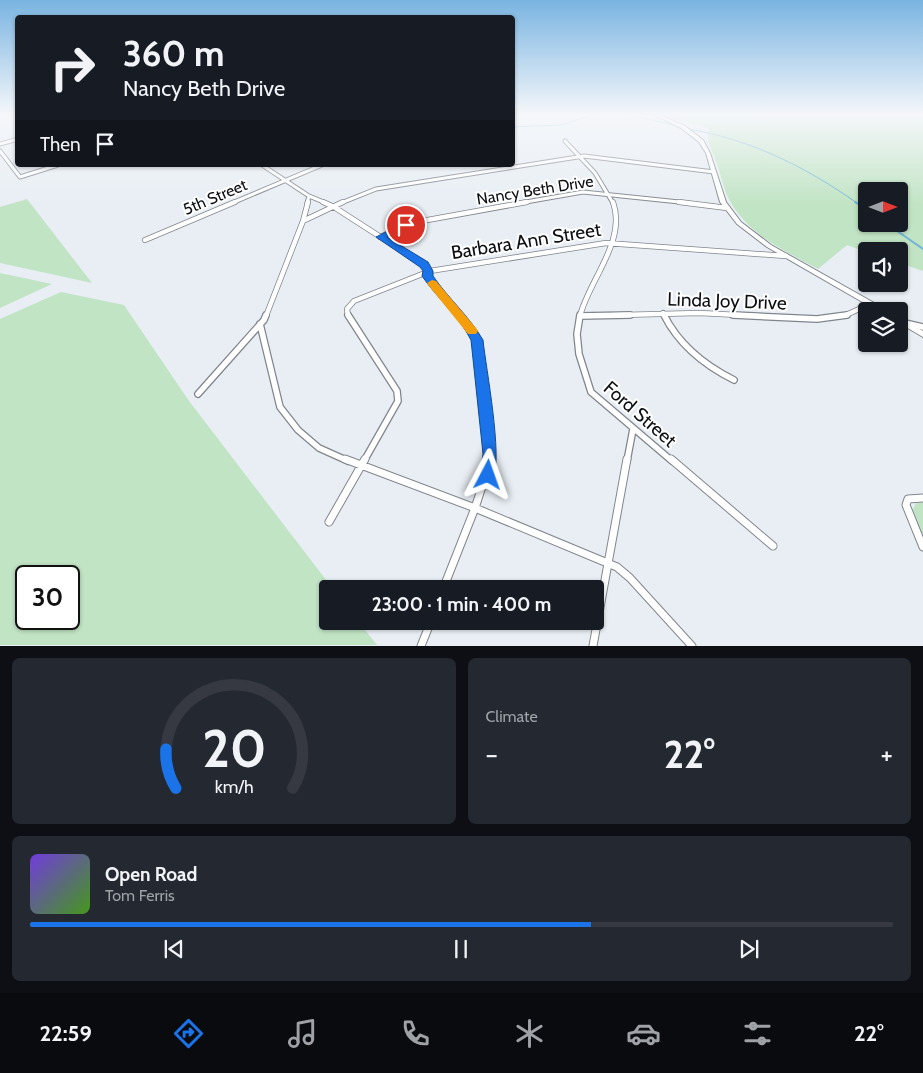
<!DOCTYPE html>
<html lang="en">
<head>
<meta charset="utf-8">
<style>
	:root { --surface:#171b24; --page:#242831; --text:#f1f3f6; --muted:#9ea1a6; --line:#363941; --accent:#1a73e8 }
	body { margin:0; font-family:Cabin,sans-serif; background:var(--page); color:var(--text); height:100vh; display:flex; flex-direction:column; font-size:19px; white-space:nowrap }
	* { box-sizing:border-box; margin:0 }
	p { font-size:16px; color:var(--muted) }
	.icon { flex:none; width:28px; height:28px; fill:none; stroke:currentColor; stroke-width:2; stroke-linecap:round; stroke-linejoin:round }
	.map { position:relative; height:646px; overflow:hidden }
	.details { display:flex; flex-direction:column; gap:12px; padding:12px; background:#0d0f14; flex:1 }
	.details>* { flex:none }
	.top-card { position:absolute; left:15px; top:15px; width:500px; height:152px; border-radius:5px; box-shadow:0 1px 4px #0004; background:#171b24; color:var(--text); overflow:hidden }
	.needle { width:32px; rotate:90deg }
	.tools { position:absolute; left:858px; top:182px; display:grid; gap:10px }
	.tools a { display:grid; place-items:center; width:50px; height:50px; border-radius:5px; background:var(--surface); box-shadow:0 1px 4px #0004; font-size:25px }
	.speed { position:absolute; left:15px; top:565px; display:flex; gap:10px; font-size:25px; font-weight:700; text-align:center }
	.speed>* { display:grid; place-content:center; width:65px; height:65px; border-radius:50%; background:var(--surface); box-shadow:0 1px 4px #0004; line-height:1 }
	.speed .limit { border:2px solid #111; border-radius:8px; background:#fff; color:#111 }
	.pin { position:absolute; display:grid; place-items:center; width:42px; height:42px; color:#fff; margin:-21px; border:2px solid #fff; border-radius:50%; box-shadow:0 1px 5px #0007 }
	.me { position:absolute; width:55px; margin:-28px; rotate:4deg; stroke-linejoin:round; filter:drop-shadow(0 0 4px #0008) }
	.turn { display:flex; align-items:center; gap:18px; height:105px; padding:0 25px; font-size:22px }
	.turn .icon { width:65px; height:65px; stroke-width:2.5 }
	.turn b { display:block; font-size:35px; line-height:42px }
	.then { display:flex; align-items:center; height:48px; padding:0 25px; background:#0003; gap:10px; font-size:19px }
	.big { font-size:38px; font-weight:700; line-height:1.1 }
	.details .tile { flex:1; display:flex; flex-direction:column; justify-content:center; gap:8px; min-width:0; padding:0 18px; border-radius:8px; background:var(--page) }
	.details .dial { align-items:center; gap:0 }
	.dial svg { height:130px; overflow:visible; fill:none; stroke:var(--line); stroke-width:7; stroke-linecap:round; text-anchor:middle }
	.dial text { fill:var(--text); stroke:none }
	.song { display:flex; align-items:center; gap:15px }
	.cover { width:60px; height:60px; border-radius:8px; background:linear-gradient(135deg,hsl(260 70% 55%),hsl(100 70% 35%)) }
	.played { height:5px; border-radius:2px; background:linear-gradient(90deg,var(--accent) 65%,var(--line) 65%) }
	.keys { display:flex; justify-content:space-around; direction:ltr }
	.heat { display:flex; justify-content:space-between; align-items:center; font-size:28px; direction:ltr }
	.details .tiles { flex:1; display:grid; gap:12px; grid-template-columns:1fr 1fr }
	.tile:last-child { grid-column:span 2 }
	.trip { position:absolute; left:319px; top:580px; width:285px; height:50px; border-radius:5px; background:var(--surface); box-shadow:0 1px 4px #0004; font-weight:700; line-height:50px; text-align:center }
	.tab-bar { display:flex; height:80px; justify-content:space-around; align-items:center; background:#090b0e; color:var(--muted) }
	.tab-bar .icon { width:35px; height:35px }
	.tab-bar .current { color:var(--accent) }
	.tab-bar b { font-size:22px; color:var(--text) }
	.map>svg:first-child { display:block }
	.green { fill:#c1e4c4; fill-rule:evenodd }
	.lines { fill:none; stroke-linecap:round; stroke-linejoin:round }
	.stream-far1 { stroke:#72b4d7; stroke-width:1 }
	.stream { stroke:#72b4d7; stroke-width:2 }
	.street-far3-casing { stroke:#81868d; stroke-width:5 }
	.street-far2-casing { stroke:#81868d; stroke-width:6 }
	.street-far1-casing { stroke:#81868d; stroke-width:8 }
	.street-casing { stroke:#81868d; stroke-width:9 }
	.secondary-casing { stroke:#81868d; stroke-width:2 }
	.street-far3 { stroke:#fff; stroke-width:3 }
	.street-far2 { stroke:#fff; stroke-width:4.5 }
	.street-far1 { stroke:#fff; stroke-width:5.5 }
	.street { stroke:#fff; stroke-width:7 }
	.secondary { fill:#fff; fill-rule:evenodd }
	.route { fill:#1a73e8; stroke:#114b97 }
	.slow { fill:#f59e0b }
	.labels { text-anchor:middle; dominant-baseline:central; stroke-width:4; stroke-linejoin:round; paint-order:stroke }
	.far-street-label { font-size:16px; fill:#0d0f12; stroke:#fff }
	.street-label { font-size:19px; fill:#0d0f12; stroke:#fff }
</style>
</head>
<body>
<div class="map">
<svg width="923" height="646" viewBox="0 0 923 646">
	<rect width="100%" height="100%" fill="#e8eef4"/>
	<path class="green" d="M662 115H923V271L899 263V251L866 252 847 245 818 269C785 251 745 233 728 197 723 187 721 175 717 164 712 148 706 145 709 128ZM899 191V224H866V191Z
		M27 199 92 283 0 263V207Z
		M0 273 52 284 0 308Z
		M61 292 124 305 189 401 333 589H328V621H358L377 645H0V319ZM26 576H69V619H26Z
		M923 502V540L912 511 916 503Z"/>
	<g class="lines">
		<path class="stream-far1" d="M631 115 681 127
			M512 127 561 125 593 115
			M688 129C750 139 806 167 857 203"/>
		<path class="stream" d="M855 202 866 208
			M887 224 923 249"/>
		<g class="street-far3-casing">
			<path id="street-far3" d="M565 141 595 173 613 203
				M0 144 18 139
				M0 151 20 177 58 165
				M262 165 309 196 326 203
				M232 203 322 165
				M307 203 309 196
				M341 203 376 189 584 156 714 172
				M520 203 583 192 689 203"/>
		</g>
		<g class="street-far2-casing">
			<path id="street-far2" d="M323 202 334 207 424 265 428 271 427 276 460 316
				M679 202 727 208
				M303 221 308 202
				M380 237 411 223 527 202
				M145 240 235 202
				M663 313 665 316
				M266 316 303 221 343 202
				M348 316 347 309 354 301 430 271 606 243 786 256
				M580 316C589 280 627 241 613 202
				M581 316 699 313 758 316
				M839 316 846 315 870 304"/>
		</g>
		<g class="street-far1-casing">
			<path id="street-far1" d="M348 315 397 391 398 401 364 461
				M459 315 477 340 489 461
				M580 315 577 334 579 354 591 392 672 461
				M664 315C679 345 704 365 734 380
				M733 315 817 319 847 315
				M580 316 630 315
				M905 323 923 327
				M260 324 280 407 298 430 319 448 348 461
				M198 394 264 320 266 315
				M627 461 633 429"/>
		</g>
		<g class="street-casing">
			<path id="street" d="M345 459 475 508 617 567 630 578 692 646
				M671 459 773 546
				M923 498 908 499 906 505 923 547
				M329 522 365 459
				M443 589 475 508 489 465 488 459
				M421 646 431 621
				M593 646 627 459"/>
		</g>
		<g class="secondary-casing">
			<path id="secondary" d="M655 115H660L685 126 703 140 710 153 726 202 741 222 771 245 885 309 886 311H878L767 247 737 224 720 202 706 153 699 142 681 128Z
				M899 318 923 331V337L899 323Z"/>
		</g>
		<use href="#street-far3" class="street-far3"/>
		<use href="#street-far2" class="street-far2"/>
		<use href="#street-far1" class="street-far1"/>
		<use href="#street" class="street"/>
		<use href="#secondary" class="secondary"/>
	</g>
	<linearGradient id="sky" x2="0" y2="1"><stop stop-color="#79b4e1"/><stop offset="0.56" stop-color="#f5f7fa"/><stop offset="1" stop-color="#f5f7fa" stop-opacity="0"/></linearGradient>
	<rect width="923" height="205" fill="url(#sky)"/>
	<path class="route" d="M406 222 410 225 409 227 387 237 428 262 433 271V276C448 298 469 316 483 340 486 369 503 456 493 480L488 482 482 480 480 475 483 454 471 340C459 316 437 298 422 276L423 271 420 267 376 237Z"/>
	<path class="slow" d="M432 280 436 281 476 328 478 331 476 334H468L429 286 427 283Z"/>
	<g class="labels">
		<g class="far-street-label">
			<text transform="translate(535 190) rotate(-9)">Nancy Beth Drive</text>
			<text transform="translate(215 197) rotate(-23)">5th Street</text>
		</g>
		<g class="street-label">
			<text transform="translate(526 241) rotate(-9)">Barbara Ann Street</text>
			<text transform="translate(727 301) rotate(2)">Linda Joy Drive</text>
			<text transform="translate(640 414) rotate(41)">Ford Street</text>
		</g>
	</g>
</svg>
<div class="tools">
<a><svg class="needle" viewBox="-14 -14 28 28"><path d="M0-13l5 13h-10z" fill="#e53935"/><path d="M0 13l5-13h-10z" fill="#9ea1a6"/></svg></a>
<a><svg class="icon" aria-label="sound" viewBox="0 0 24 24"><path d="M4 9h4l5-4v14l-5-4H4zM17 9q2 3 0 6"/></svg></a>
<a><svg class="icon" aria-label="layers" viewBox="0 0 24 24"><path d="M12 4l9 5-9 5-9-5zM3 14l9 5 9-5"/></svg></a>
</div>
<div class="speed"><div class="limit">30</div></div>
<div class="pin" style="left:406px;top:225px;background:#d93025"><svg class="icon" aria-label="arrive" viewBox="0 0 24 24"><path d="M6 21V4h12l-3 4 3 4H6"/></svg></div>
<svg class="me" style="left:488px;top:475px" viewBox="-20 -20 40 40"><path d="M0-17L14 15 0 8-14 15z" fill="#1a73e8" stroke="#fff" stroke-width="4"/></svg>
<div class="trip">23:00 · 1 min · 400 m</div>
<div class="top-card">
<div class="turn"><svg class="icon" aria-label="right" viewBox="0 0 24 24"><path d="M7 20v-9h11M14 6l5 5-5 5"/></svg><div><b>360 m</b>Nancy Beth Drive</div></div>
<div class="then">Then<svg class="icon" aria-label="arrive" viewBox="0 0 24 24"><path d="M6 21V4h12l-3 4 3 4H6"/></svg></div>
</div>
</div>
<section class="details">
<div class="tiles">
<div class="tile dial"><svg viewBox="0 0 100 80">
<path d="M14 69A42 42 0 1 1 86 69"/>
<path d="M14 69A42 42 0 0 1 8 45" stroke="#1a73e8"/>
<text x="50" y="56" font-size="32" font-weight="700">20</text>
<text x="50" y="72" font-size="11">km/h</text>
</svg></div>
<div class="tile"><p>Climate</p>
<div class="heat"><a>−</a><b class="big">22°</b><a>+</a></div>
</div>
<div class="tile">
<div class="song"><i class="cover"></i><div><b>Open Road</b><p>Tom Ferris</p></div></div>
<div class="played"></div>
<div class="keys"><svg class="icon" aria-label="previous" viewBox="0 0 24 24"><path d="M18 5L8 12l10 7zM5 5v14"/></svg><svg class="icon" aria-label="pause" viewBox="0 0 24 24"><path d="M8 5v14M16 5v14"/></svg><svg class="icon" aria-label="next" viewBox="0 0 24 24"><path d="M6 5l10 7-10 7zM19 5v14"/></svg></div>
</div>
</div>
</section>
<nav class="tab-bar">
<b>22:59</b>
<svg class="icon current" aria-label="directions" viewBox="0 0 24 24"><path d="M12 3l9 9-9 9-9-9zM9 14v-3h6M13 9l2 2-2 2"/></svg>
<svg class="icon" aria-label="music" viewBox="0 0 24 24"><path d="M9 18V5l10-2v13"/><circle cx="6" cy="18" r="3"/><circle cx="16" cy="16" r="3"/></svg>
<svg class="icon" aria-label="phone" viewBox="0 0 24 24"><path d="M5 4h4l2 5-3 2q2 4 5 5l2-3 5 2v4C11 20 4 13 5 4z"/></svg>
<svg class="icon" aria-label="climate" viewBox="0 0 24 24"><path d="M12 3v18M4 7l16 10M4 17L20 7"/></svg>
<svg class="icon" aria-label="car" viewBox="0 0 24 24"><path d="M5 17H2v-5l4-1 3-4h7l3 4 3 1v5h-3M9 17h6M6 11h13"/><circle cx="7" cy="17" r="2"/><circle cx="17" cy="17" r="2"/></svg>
<svg class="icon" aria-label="filters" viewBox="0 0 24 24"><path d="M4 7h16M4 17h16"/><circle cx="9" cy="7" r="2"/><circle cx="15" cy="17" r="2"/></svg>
<b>22°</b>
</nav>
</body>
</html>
